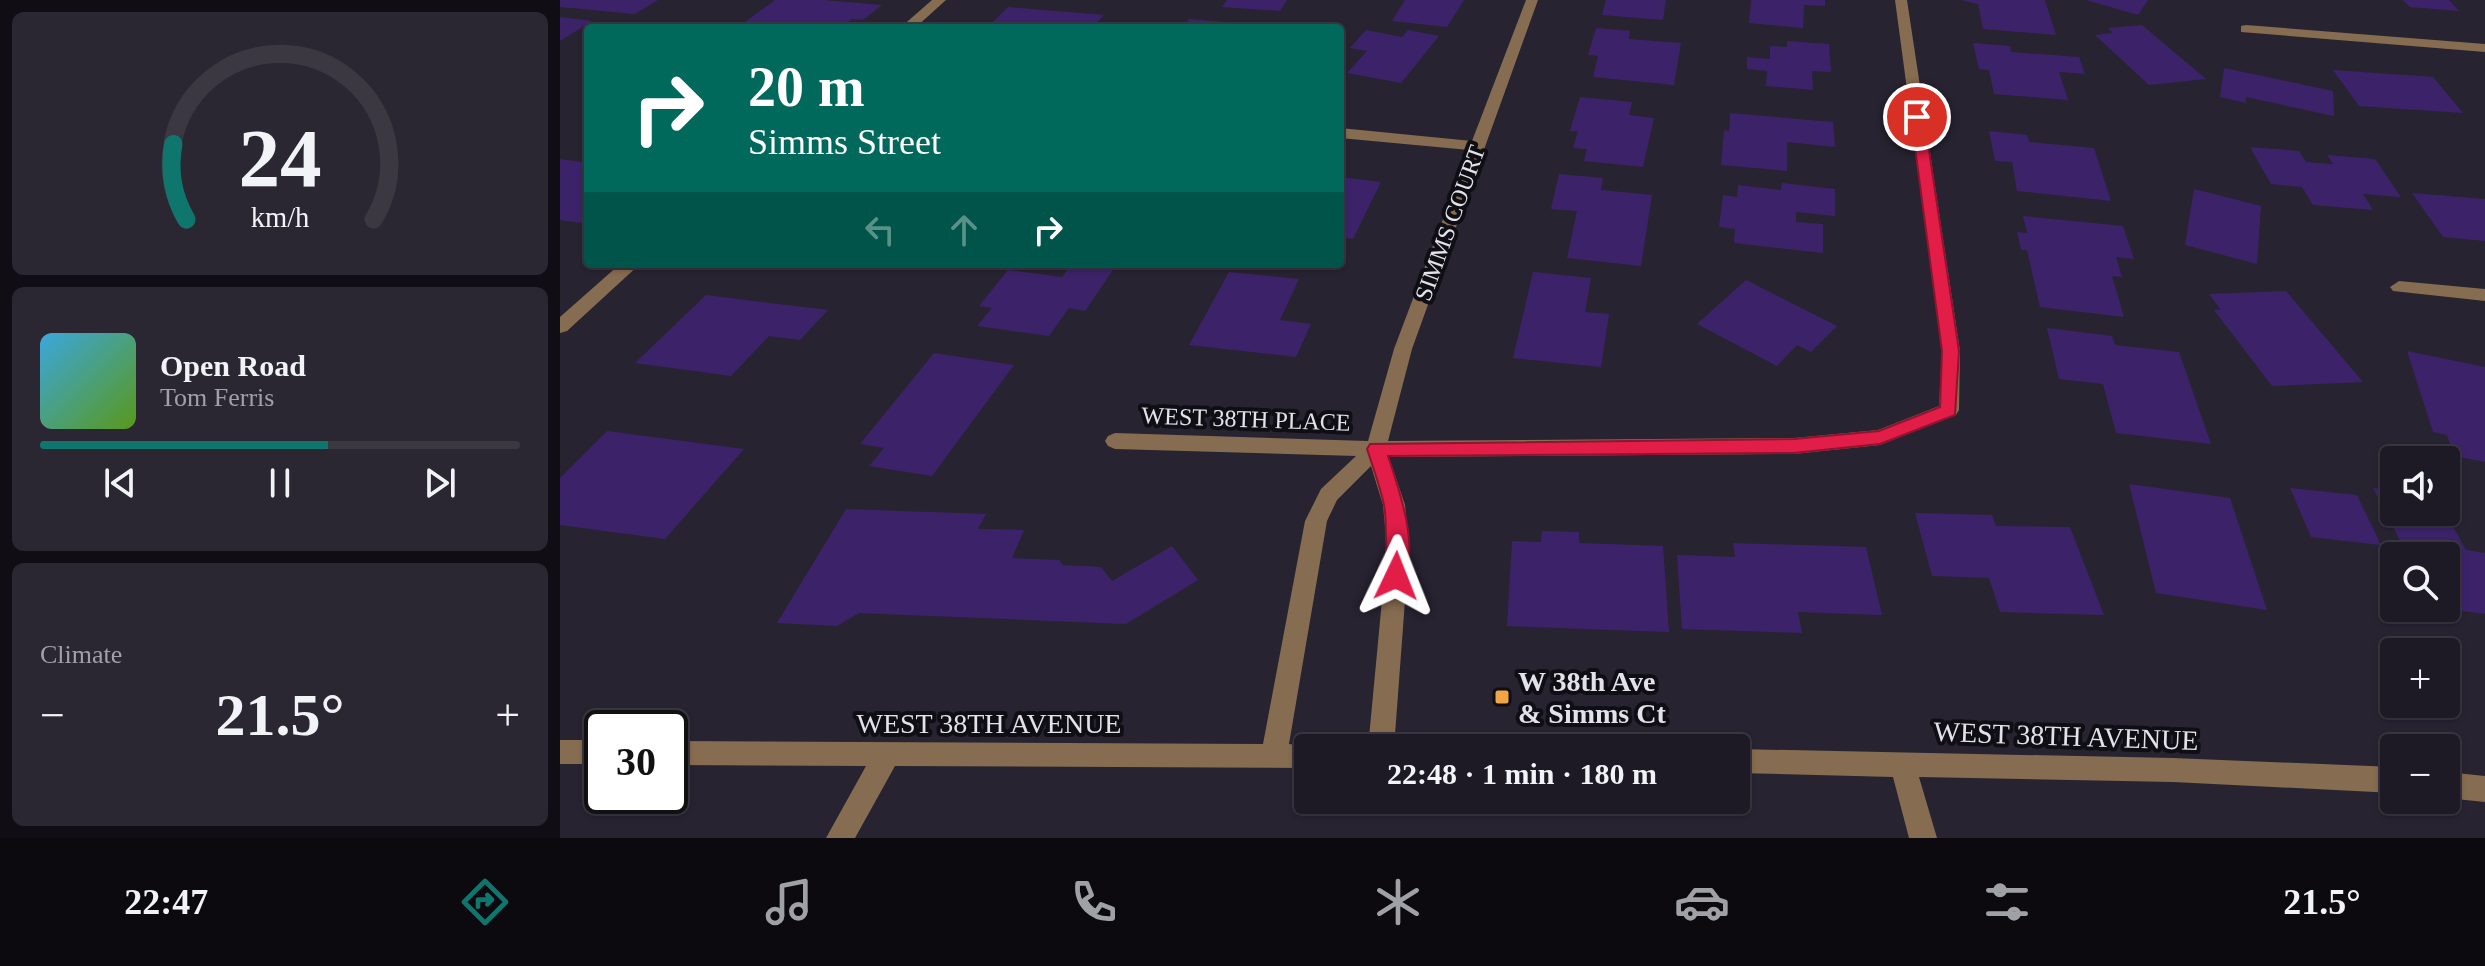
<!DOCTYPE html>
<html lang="en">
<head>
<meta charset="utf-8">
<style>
	:root { --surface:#1d1a25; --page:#2a2732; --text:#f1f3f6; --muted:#a0a1a7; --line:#3b3842; --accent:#0f766e }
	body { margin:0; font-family:Georgia,serif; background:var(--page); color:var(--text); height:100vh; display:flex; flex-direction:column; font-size:30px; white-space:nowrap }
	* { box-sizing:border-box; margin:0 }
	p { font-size:26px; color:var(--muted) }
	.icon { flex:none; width:44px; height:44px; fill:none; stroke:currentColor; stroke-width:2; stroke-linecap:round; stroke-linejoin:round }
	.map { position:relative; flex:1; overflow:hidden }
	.drawer { display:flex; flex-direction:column; gap:12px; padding:12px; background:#100e14; width:560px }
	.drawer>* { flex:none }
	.hud { position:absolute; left:24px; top:24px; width:760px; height:244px; border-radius:8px; box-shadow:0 2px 6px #0004,0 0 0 2px var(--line); background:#00695c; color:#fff; overflow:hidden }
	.controls { position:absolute; left:1820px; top:446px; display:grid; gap:16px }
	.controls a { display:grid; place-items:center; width:80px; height:80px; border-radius:8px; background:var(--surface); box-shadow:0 2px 6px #0004,0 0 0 2px var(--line); font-size:40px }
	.speed { position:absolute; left:24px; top:710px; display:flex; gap:16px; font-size:40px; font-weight:700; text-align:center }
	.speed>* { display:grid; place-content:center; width:104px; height:104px; border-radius:50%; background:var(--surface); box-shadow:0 2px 6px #0004,0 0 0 2px var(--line); line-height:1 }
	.speed .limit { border:4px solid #111; border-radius:12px; background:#fff; color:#111 }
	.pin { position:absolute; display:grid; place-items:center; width:68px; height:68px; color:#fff; margin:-34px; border:4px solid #fff; border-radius:50%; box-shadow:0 2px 8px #0007 }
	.me { position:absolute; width:88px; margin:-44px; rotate:2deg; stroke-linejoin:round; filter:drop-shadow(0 0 6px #0008) }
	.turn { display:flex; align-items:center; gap:28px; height:168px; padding:0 32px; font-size:36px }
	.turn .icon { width:104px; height:104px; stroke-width:2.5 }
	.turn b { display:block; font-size:56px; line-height:68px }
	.lanes { display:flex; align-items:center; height:76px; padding:0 32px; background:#0003; justify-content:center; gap:40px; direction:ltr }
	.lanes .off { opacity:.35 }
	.big { font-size:60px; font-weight:700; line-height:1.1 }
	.drawer .tile { flex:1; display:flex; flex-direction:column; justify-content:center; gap:12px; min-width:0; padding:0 28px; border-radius:12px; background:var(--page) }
	.drawer .dial { align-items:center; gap:0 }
	.dial svg { height:208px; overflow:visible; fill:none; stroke:var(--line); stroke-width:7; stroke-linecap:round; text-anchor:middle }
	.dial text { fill:var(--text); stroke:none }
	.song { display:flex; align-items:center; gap:24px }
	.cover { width:96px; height:96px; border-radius:12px; background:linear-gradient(135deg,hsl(200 70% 55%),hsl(90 70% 35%)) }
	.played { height:8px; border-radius:4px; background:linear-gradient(90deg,var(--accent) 60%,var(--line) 60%) }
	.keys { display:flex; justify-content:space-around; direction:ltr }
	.heat { display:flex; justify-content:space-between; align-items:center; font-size:44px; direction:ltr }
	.trip { position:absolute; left:734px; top:734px; width:456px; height:80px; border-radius:8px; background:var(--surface); box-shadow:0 2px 6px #0004,0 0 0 2px var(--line); font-weight:700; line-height:80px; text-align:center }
	.tabs { display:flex; height:128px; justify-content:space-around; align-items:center; background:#0c0a0f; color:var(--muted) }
	.tabs .icon { width:56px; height:56px }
	.tabs .on { color:var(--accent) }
	.tabs b { font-size:36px; color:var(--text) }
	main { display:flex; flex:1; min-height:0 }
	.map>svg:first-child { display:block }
	.building { fill:#3c2369 }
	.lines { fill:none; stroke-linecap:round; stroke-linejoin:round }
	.minor { fill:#866c50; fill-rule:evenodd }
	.route { fill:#e11d48; stroke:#92132f; stroke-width:2 }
	.poi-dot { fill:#f3a443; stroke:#0f0e14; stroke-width:3 }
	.labels { text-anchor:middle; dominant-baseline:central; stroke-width:8; stroke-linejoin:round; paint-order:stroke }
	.street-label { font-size:24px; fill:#e3e1ea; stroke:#0f0e14 }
	.near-poi-label { font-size:28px; font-weight:bold; fill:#e3e1ea; stroke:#0f0e14; text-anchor:start }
	.near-street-label { font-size:28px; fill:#e3e1ea; stroke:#0f0e14 }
</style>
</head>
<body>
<main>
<section class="drawer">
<div class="tile dial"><svg viewBox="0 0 100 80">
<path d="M14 69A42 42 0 1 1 86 69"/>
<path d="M14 69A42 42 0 0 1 9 40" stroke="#0f766e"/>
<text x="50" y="56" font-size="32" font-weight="700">24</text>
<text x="50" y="72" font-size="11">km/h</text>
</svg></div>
<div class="tile">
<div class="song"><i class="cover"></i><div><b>Open Road</b><p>Tom Ferris</p></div></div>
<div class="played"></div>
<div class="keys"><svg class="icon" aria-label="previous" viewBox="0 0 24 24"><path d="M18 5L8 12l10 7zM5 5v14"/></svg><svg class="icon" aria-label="pause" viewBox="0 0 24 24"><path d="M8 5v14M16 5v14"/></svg><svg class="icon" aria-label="next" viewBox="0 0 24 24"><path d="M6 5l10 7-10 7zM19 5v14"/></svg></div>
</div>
<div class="tile"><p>Climate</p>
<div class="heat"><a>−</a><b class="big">21.5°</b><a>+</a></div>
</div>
</section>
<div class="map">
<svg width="1925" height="838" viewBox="0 0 1925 838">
	<rect width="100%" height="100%" fill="#272331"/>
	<path class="building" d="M0 0H98L75 14 0 7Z
		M215 0H264L322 5 303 20 292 19 281 28H177Z
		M667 0H727L720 11 662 7Z
		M845 0H904L887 27 832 21Z
		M1046 0H1106L1103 20 1042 15Z
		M1191 0H1265V6L1244 5 1243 28 1189 23Z
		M1401 0H1485L1496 35 1423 29 1418 4Z
		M1526 0H1588L1578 15Z
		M1843 0H1889L1899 11 1850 7Z
		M448 7 544 15 532 28H460L464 24 433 22Z
		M0 17 32 21 0 41Z
		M629 19 678 23 674 28H621Z
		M1582 25 1646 79 1589 85 1535 35 1553 33 1548 28Z
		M1036 28 1070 31 1069 39 1121 43 1114 85 1033 77 1038 56 1028 55Z
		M806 30 842 37 848 30 879 36 841 83 787 73 807 51 790 48Z
		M1227 41 1269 44 1271 72 1252 71 1253 90 1206 86 1207 71 1187 69V57L1210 59V46L1227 47Z
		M1413 43 1450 46 1451 52 1519 57 1525 74 1499 72 1508 100 1434 94 1429 70 1419 69Z
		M1664 68 1773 91 1774 116 1686 97V103L1660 97Z
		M1773 70 1873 77 1903 113 1799 106Z
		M1020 97 1072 102 1069 115 1094 118 1083 167 1024 161 1027 149 1013 148 1018 131H1010Z
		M1170 113 1273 122 1275 147 1227 142V171L1161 165 1164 130 1169 131Z
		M1429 131 1467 135 1469 142 1534 148 1551 201 1457 191 1452 162 1435 161Z
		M1690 147 1739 151 1746 162 1773 164 1767 155 1815 159 1841 197 1803 194 1813 210 1753 205 1742 187 1711 184Z
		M0 159 28 163V224L0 220Z
		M999 174 1043 178 1041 190 1092 195 1081 266 1007 258 1017 211 991 209Z
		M780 177 821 182 793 239 780 237Z
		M1222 183 1275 189V216L1236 212V222L1263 224V253L1174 243 1175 229 1159 227 1163 195 1177 197 1178 185 1221 190Z
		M1634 189 1701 206 1697 264 1625 245Z
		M1852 193 1925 199V241L1883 237Z
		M1463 216 1563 226 1574 259 1556 257 1562 277 1552 276 1564 317 1480 307 1467 250H1461L1457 232 1467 233Z
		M511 265 553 270 525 311 509 308 489 336 417 326 432 308 419 306 448 270 502 277Z
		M669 272 739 279 720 320 751 324 736 357 629 345Z
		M973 272 1031 278 1025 312 1049 314 1041 367 953 358Z
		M1186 280 1277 326 1251 352 1237 345 1217 366 1137 324Z
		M1726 291 1803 382 1712 386 1654 310H1661L1649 294Z
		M146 295 268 310 240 340 209 336 171 376 75 363Z
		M1487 328 1552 336 1555 345 1619 352 1651 444 1556 433 1543 384 1499 379Z
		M1847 351 1925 367V462L1894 456 1887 435 1873 432Z
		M374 353 454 365 372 476 309 466 324 448 300 444Z
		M47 431 184 449 105 539 0 525V478Z
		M1569 484 1670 498 1707 610 1596 593Z
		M1730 488 1797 495 1821 545 1751 537Z
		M1813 488 1834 490V512H1885L1906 550 1925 553V614L1886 609V556H1848Z
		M286 509 426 514 418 529 464 530 452 558 499 560 503 565 541 567 552 581 612 546 638 580 566 624 299 613 277 626 217 623Z
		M1355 513 1432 515 1436 526 1510 527 1544 615 1440 612 1429 578 1372 576Z
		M982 531 1019 532V543L1103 546 1109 632 947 626 952 541 981 542Z
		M1173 543 1306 547 1322 615 1238 612 1242 633 1122 629 1117 555 1175 557Z"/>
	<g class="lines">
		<path class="minor" d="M372 0H386L355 28H340Z
			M966 0H978L852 349 828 441 1234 438 1318 430 1379 406 1382 351 1335 0H1347L1400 351 1399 410 1396 415 1320 445 1234 454 829 457 845 505 849 547 834 748H808L827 547 823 505 811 466 777 500 767 521 729 744 757 747 748 748V768L335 766 295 838H266L306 766 110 765V741L703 744 745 521 761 489 796 456 555 449 548 446 545 441 548 436 555 433 808 441 834 349 909 150 780 138V128L912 141Z
			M1686 25 1925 44V52L1681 32V26Z
			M60 264H80L7 331 0 333V317Z
			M1839 281 1925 289V301L1833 291 1830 287Z
			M0 740H42V764H0Z
			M1176 749 1613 758 1834 767V793L1613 782 1359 777 1377 838H1349L1333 777 1176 773Z
			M1886 772 1925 776V802L1886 798Z"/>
	</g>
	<path class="route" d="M1357 113 1364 117 1399 351 1395 415 1320 444 1234 453 828 456C839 489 860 548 843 582L836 585 829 582C824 572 828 523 824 505 820 486 813 467 807 449L810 444 1234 439 1319 431 1380 407 1382 351 1351 117Z"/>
	<rect class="poi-dot" x="934" y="689" width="16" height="16" rx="4"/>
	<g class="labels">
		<g class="street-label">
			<text transform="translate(890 223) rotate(-70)">SIMMS COURT</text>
			<text transform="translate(686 419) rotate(2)">WEST 38TH PLACE</text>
		</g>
		<g class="near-poi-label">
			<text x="958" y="681">W 38th Ave<tspan x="958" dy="32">&amp; Simms Ct</tspan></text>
		</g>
		<g class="near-street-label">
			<text x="429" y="723">WEST 38TH AVENUE</text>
			<text transform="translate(1506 736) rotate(2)">WEST 38TH AVENUE</text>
		</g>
	</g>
</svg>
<div class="controls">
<a><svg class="icon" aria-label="sound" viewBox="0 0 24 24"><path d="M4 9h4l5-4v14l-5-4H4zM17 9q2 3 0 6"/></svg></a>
<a><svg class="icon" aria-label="search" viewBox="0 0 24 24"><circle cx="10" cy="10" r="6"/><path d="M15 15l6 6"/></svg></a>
<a>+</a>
<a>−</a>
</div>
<div class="speed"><div class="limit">30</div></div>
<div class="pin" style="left:1357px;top:117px;background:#d93025"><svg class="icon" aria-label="arrive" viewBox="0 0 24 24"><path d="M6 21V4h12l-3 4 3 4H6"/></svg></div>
<svg class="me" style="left:836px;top:576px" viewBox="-20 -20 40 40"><path d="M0-17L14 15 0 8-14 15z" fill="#e11d48" stroke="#fff" stroke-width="4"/></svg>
<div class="trip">22:48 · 1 min · 180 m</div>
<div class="hud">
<div class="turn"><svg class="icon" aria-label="right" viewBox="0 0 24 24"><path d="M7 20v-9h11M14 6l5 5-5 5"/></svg><div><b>20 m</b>Simms Street</div></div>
<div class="lanes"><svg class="icon off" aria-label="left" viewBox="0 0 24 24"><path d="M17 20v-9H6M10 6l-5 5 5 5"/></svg><svg class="icon off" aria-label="ahead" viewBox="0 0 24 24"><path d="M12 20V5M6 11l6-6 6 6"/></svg><svg class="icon" aria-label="right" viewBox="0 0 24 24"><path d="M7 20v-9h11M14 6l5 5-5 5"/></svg></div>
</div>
</div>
</main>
<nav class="tabs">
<b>22:47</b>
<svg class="icon on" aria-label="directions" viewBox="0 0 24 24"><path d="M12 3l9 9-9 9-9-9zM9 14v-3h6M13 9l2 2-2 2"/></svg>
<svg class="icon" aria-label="music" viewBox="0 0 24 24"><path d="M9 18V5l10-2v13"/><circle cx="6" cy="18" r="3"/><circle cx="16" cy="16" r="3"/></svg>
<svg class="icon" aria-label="phone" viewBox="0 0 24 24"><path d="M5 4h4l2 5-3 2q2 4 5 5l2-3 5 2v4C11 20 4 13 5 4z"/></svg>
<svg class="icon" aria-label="climate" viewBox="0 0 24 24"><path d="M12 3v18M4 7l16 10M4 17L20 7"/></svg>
<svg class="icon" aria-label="car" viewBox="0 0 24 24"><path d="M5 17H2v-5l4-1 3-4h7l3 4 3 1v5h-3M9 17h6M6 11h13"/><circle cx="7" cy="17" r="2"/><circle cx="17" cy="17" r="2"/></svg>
<svg class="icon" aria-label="filters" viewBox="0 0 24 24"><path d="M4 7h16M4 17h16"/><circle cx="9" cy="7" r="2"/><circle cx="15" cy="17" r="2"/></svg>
<b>21.5°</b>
</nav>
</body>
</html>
